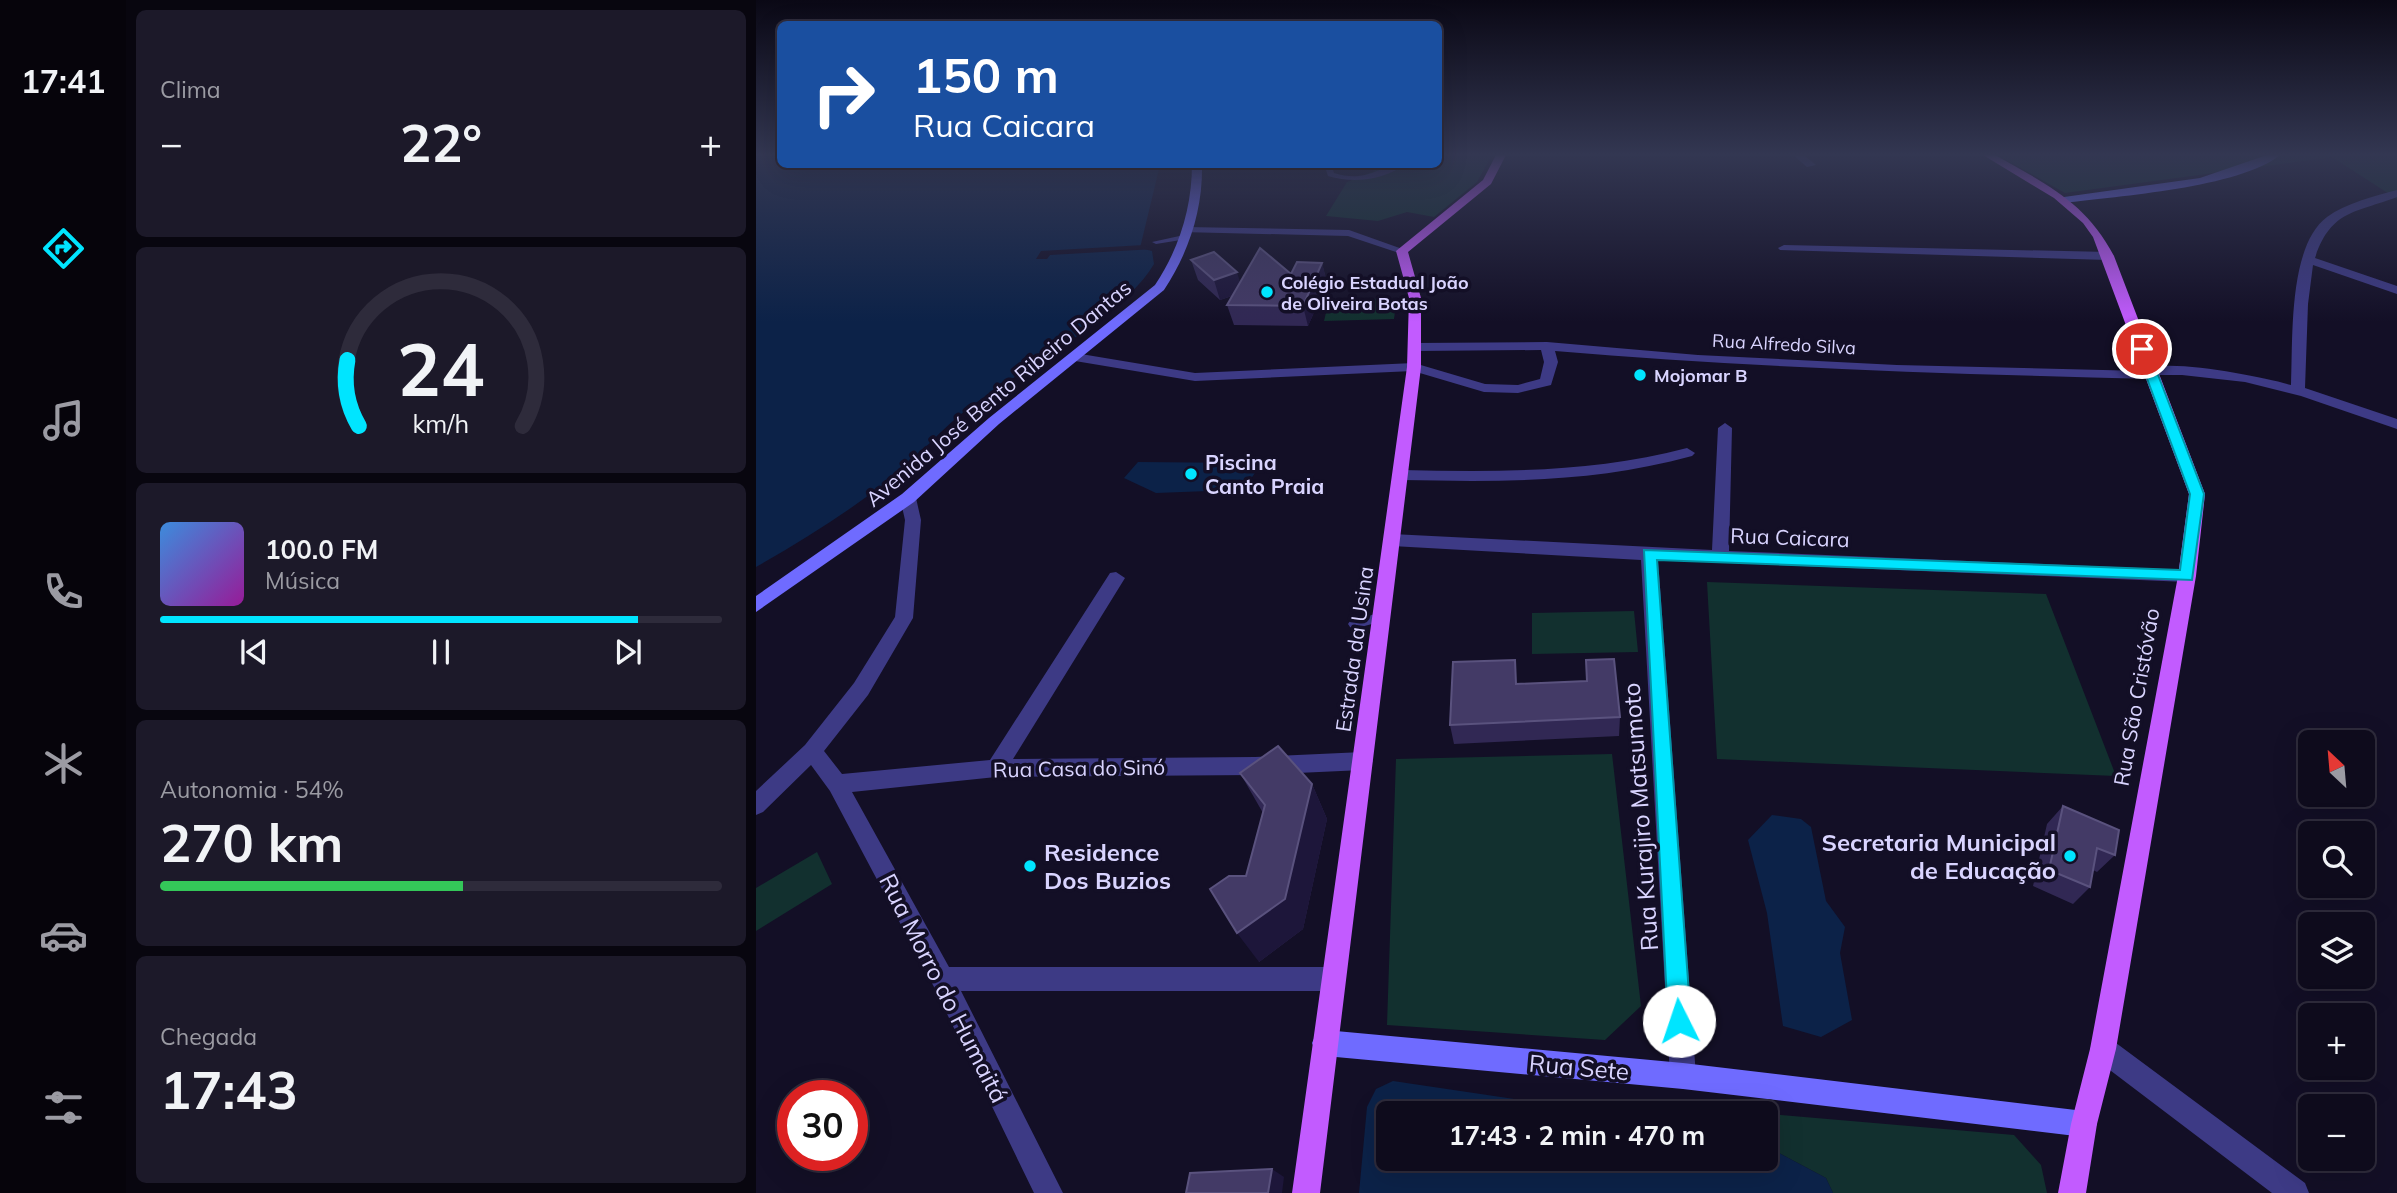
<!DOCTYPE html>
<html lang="pt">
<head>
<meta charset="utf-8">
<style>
	:root { --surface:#0e0b1c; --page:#1c1929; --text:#f1f3f6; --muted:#9b9ba3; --line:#2e2b3b; --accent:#00e5ff }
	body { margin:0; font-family:Mulish,sans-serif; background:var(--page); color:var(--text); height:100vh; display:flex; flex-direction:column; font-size:26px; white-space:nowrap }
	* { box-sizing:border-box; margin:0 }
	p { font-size:23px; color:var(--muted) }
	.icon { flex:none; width:38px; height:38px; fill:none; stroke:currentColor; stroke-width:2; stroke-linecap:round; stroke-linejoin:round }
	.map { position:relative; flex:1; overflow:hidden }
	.drawer { display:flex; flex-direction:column; gap:10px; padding:10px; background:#08060f; width:630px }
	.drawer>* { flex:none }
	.hud { position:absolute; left:21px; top:21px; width:665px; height:147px; border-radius:10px; box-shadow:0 7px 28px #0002,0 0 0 2px var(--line); background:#1a4fa0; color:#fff; overflow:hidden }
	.needle { width:46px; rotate:334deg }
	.fabs { position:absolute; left:1542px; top:730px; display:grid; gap:14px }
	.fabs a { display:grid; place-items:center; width:77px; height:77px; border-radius:10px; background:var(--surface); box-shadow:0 7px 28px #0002,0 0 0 2px var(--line); font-size:35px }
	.speed { position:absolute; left:21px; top:1080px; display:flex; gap:14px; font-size:35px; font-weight:700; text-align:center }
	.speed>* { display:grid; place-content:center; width:91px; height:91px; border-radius:50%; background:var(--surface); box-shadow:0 7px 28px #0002,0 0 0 2px var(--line); line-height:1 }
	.speed .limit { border:10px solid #d22; background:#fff; color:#111 }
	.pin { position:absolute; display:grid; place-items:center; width:60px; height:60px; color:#fff; margin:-30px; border:4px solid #fff; border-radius:50%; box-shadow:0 2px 7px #0007 }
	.me { position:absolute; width:77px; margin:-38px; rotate:356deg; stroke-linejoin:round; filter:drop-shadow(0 0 5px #0008) }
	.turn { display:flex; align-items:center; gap:24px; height:147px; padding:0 21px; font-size:32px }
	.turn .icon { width:91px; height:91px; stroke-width:2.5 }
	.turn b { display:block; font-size:49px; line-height:60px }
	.big { font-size:52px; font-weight:700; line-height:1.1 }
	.drawer .card { flex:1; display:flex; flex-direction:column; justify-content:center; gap:10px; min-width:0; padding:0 24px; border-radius:10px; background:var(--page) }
	.drawer .dial { align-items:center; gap:0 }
	.dial svg { height:182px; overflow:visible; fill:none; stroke:var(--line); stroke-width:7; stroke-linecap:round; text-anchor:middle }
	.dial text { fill:var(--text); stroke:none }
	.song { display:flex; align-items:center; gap:21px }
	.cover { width:84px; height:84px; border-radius:10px; background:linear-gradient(135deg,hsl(210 70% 55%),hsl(300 70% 35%)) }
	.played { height:7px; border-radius:4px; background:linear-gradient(90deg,var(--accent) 85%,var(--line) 85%) }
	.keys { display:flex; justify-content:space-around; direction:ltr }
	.heat { display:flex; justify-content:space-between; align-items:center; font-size:38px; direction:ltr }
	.charge { height:10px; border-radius:5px; background:linear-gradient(90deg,#34c759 54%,var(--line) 0) }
	.trip { position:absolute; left:620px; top:1101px; width:402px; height:70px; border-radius:10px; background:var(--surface); box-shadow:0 7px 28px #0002,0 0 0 2px var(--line); font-weight:700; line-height:70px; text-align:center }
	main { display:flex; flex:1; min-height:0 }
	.tab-bar { display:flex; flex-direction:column; width:126px; justify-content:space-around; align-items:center; background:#06040b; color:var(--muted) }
	.tab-bar .icon { width:49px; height:49px }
	.tab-bar .selected { color:var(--accent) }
	.tab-bar b { font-size:32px; color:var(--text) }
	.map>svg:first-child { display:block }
	.green { fill:#12302f }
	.water { fill:#0c2248 }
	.pier { fill:#130f26 }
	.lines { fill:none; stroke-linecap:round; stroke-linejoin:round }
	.lane { fill:#3d3a85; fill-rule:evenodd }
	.street { fill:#3d3a85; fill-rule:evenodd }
	.secondary { fill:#6f6bff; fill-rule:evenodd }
	.primary { fill:#c25bff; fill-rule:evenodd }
	.wall { fill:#312854 }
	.shaded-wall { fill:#1d163a }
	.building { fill:#433a66; stroke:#5a527e; stroke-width:2 }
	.route { fill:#00e5ff; stroke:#0095a6; stroke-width:2 }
	.poi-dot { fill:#00e5ff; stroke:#130f26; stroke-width:2.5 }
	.labels { text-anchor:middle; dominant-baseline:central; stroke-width:7; stroke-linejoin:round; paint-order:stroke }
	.far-poi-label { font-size:18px; font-weight:bold; fill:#d9d4ff; stroke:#130f26; text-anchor:start }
	.far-street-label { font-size:18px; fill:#d9d4ff; stroke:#130f26 }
	.street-label { font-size:21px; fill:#d9d4ff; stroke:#130f26 }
	.poi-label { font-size:21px; font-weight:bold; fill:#d9d4ff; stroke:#130f26; text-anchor:start }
	.near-street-label { font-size:24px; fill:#d9d4ff; stroke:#130f26 }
	.near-poi-label { font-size:24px; font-weight:bold; fill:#d9d4ff; stroke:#130f26; text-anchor:end }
</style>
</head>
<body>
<main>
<nav class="tab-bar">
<b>17:41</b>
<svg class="icon selected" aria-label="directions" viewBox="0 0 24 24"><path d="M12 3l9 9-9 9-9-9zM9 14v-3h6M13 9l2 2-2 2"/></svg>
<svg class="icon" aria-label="music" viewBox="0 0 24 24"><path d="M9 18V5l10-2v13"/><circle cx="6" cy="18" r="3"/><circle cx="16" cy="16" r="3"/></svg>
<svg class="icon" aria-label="phone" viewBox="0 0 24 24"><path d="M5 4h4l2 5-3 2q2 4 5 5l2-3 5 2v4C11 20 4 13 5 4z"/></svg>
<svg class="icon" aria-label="climate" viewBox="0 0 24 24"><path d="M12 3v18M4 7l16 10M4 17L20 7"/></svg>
<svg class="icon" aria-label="car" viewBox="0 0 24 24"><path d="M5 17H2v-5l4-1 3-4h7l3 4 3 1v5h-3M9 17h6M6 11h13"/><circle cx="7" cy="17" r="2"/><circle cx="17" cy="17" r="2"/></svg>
<svg class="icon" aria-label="filters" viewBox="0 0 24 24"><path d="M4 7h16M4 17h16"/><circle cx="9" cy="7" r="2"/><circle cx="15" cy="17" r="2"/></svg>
</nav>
<section class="drawer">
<div class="card"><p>Clima</p>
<div class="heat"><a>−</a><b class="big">22°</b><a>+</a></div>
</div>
<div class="card dial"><svg viewBox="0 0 100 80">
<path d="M14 69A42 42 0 1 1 86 69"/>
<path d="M14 69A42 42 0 0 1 9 40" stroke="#00e5ff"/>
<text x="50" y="56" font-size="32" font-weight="700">24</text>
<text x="50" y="72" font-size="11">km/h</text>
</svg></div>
<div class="card">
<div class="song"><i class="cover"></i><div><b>100.0 FM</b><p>Música</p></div></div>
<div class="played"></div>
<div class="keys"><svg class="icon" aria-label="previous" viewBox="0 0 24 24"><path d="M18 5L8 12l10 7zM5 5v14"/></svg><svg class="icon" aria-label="pause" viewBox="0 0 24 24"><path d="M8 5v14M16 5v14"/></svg><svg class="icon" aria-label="next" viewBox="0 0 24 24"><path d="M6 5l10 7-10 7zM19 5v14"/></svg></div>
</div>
<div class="card"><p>Autonomia · 54%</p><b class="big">270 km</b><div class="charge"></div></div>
<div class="card"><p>Chegada</p><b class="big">17:43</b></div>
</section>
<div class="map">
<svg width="1641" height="1193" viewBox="0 0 1641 1193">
	<rect width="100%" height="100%" fill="#130f26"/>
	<path class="green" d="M683 155H736L721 182 678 217 651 212 622 221 570 216 591 182 616 172 624 165 682 164Z
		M1242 155H1641V199L1576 157 1309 193Z
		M641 298 638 319 568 321 573 300Z
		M951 582 1290 594 1360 776 961 759Z
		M878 611 882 652 776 654V613Z
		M856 754 885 1006 849 1040 631 1025 640 759Z
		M61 852 76 884 0 931V888Z
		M1014 1114 1258 1135 1285 1165 1291 1193H1077L1070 1178 1010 1146V1116Z"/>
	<path class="water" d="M0 155H24V164L404 165 384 248 396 251 398 264C367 317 266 369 214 407 186 428 165 454 138 476 94 511 49 539 0 567Z
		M382 462 491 463 501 470 494 480 479 490 400 493 368 478Z
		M1016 815 1045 819 1055 827 1070 901 1089 927 1084 953 1096 1020 1065 1037 1027 1026 1011 913 992 840Z
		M637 1081 852 1113H632V1158H1010V1146L1070 1178 1077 1193H603L611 1107 620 1089Z"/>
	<path class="pier" d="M388 245 399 249 294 255 291 259H280L285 251Z"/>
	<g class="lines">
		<path class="lane" d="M568 164H575L578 173C612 184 623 164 650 164 627 180 599 184 572 176Z
			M428 235H431V239L400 244 396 242Z
			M626 612 630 614 632 617 630 620 598 629 594 627 592 624 594 621Z"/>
		<path class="street" d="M1037 155H1048L1060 165 1051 167Z
			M1641 190V197C1599 213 1575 210 1559 258L1641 286V294L1557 265 1552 304 1549 388 1641 419V429L1545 396 1489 382 1426 375H1403L1396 379C1196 374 998 368 799 351L802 362 795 385 762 393 728 392 657 371 439 381 319 361 312 357 319 353 439 373 658 363 729 384 762 385 784 379 788 362 785 350 659 351 652 347 659 343 791 342 942 355 1141 365 1387 371C1406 356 1510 378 1535 385 1537 339 1532 246 1571 217 1590 203 1619 196 1641 190Z
			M430 227 593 230 652 251 646 254 592 236 426 232V228Z
			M1028 245 1352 252 1358 256 1352 260 1024 250 1022 248Z
			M969 423 976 428 973 551 1431 570 1440 576 1431 582 902 560 940 1076 936 1085 927 1089 918 1085 914 1076 885 560 636 546 628 540 636 534 956 550 962 428Z
			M931 448 939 453 936 456C837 483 747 482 645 480L637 475 645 470C742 472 836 473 931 448Z
			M152 493 160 498 165 520 157 618 112 695 68 751 86 774 234 760 354 573 360 572 369 578 257 759 499 757 607 752 614 755 617 761 614 767 607 770 499 775 240 777 96 792 193 967H576L584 971 588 979 584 987 576 991H205L307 1193H278L178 987 74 791 55 765 7 812 0 815V791L49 745 98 683 139 617 149 520 144 498Z
			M1347 1036 1356 1040 1549 1183 1553 1193H1516L1338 1058 1334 1049 1338 1040Z"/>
		<path class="secondary" d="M1511 155H1524C1483 188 1362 196 1308 203L1303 200 1308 197 1444 178Z
			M436 164H446C447 210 433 252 408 290L243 424 158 502 0 612V596L146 494 233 418 399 285C423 249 436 208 436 164Z
			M569 1030 927 1063 1328 1111 1337 1115 1341 1124 1337 1133 1328 1137 927 1089 569 1056 560 1052 556 1043 560 1034Z"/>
		<path class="primary" d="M740 155H750L735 184 652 252 665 298V367L564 1193H536L651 367 653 298 640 251 727 180Z
			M1227 155H1239C1290 184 1330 202 1358 256L1449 494 1440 576 1360 1049 1341 1124 1330 1193H1302L1315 1124 1334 1049 1422 576 1433 494 1337 237 1327 223 1298 198Z"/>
	</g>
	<path class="wall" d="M435 260 484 282 535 274 566 263 571 283 552 326 478 325 471 305 476 296 464 300 442 280Z
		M830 660 864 717 863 736 698 744 694 725 761 684 830 681Z
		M484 773 556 784 571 819 547 929 503 962 490 876 507 813Z
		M1307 806 1359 855 1341 872 1337 870 1334 887 1317 904 1277 886 1291 824Z"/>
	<path class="shaded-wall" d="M566 263 571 283 552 326 547 306Z
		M481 272 487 292 464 300 458 280Z
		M556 784 571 819 547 929 503 962 481 933Z
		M516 1169 528 1177 526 1193H512Z"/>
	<path class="building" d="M504 248 535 274 541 262 566 263 547 306 471 305Z
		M458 252 481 272 458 280 435 260Z
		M858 659 864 717 694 725 697 662 759 660 760 684 831 681 830 660Z
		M522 746 556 784 529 899 481 933 454 889 473 876H490L509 805 484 773Z
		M1307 806 1363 830 1359 855 1341 848 1334 887 1293 870Z
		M516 1169 512 1193H430L434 1173Z"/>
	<linearGradient id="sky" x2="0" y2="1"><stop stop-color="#0a0815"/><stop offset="0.48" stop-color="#333752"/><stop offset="1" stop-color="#333752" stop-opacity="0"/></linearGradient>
	<rect width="1641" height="322" fill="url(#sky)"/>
	<path class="route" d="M1386 346 1392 349 1448 494 1436 580 901 560 935 1021 931 1029 923 1032 916 1029 912 1021 888 550 1424 570 1434 494 1380 349Z"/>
	<g class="poi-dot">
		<circle cx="511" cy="292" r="7"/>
		<circle cx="884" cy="375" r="7"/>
		<circle cx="435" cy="474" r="7"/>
		<circle cx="1314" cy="856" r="7"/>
		<circle cx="274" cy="866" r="7"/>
	</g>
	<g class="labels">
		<g class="far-poi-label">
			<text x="525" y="282">Colégio Estadual João<tspan x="525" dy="21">de Oliveira Botas</tspan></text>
			<text x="898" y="375">Mojomar B</text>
		</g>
		<g class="far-street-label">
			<text transform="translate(1028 344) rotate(3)">Rua Alfredo Silva</text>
		</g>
		<g class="street-label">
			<text transform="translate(242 393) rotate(-40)">Avenida José Bento Ribeiro Dantas</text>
			<text transform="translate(1034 537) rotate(2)">Rua Caicara</text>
			<text transform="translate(598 649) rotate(-82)">Estrada da Usina</text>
			<text transform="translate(1380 697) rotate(-80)">Rua São Cristóvão</text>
			<text transform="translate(323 768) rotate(-1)">Rua Casa do Sinó</text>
		</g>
		<g class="poi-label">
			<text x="449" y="462">Piscina<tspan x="449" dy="24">Canto Praia</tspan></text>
		</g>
		<g class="near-street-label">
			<text transform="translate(884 817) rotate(-94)">Rua Kurajiro Matsumoto</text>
			<text transform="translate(188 988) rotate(63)">Rua Morro do Humaitá</text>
			<text transform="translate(823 1067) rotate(5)">Rua Sete</text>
		</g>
		<g class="near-poi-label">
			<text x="1300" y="842">Secretaria Municipal<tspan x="1300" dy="28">de Educação</tspan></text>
			<text x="288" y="852" text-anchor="start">Residence<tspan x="288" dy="28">Dos Buzios</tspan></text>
		</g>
	</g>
</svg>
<div class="fabs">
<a><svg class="needle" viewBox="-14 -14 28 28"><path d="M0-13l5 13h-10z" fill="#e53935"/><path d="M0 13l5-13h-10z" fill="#9b9ba3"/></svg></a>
<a><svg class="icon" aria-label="search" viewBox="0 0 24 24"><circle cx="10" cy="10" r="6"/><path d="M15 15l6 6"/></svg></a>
<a><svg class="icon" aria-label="layers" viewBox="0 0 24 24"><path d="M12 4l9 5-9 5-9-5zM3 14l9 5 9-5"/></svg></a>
<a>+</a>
<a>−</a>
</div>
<div class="speed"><div class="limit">30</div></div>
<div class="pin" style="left:1386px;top:349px;background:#d93025"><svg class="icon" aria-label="arrive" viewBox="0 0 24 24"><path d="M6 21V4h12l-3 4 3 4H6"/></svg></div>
<svg class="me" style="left:923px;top:1021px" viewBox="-20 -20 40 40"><circle r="19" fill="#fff"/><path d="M0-13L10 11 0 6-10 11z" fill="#00e5ff"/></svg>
<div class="trip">17:43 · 2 min · 470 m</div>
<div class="hud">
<div class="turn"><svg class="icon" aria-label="right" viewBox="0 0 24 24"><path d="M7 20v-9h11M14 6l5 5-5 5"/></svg><div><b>150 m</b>Rua Caicara</div></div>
</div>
</div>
</main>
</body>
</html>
